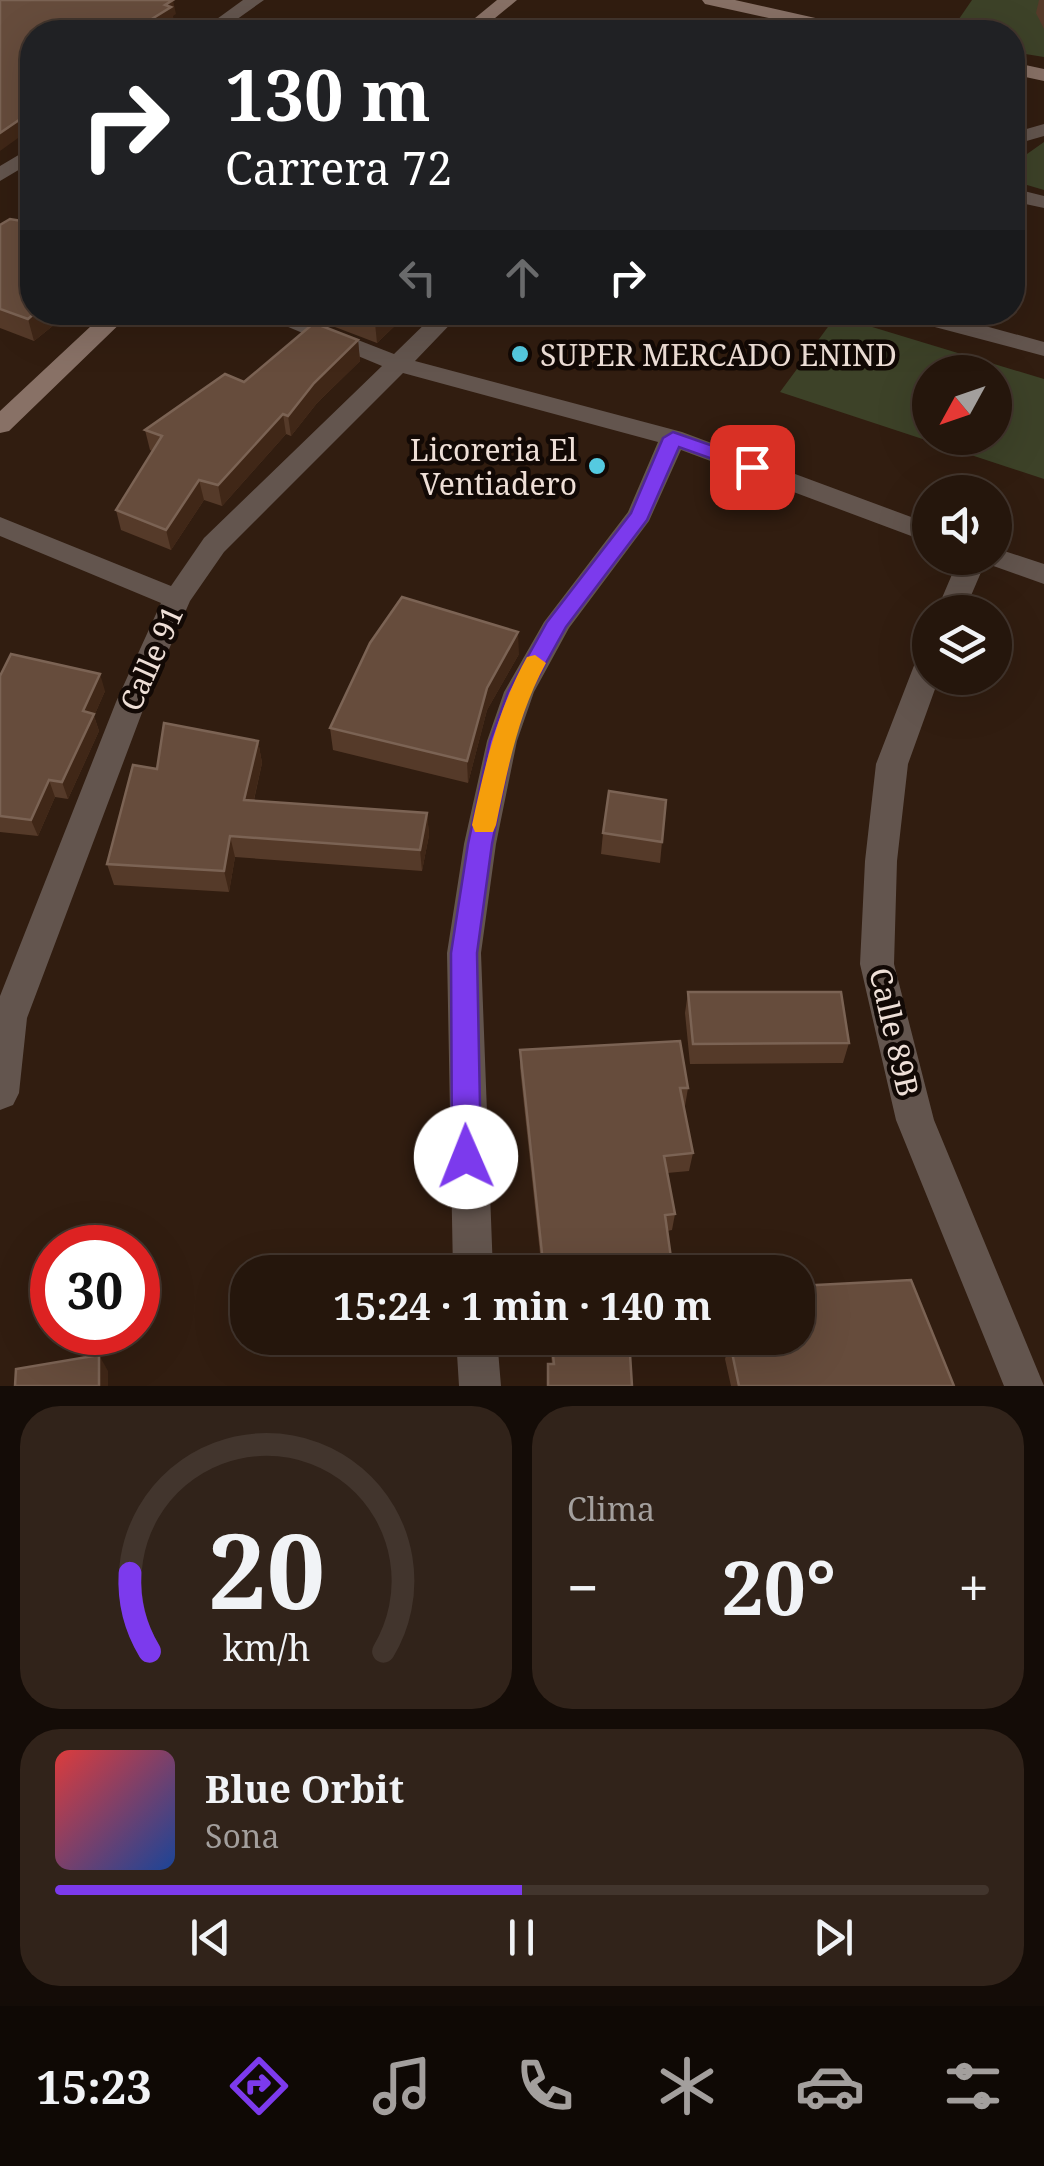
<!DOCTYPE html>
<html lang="es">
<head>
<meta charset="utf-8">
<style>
	:root { --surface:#25160c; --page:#31231a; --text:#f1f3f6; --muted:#a39f9d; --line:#42352d; --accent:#7c3aed }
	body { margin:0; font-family:"Noto Serif",serif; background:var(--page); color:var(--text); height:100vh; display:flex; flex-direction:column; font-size:38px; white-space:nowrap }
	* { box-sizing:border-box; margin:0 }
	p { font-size:32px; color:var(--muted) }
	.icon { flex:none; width:55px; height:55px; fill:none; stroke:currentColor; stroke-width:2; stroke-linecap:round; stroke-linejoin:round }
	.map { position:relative; height:1386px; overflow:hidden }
	.panel { display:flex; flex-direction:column; gap:20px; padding:20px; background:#140c07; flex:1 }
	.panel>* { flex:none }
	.guide { position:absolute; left:20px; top:20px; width:1005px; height:305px; border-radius:40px; box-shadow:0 10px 40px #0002,0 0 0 2px var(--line); background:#202124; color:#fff; overflow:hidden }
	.needle { width:65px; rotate:230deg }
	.buttons { position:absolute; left:912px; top:355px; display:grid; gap:20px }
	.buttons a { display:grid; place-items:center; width:100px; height:100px; border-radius:50%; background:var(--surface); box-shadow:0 10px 40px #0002,0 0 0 2px var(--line); font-size:50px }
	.speed { position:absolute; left:30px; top:1225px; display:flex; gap:20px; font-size:50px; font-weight:700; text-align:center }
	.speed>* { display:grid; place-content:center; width:130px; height:130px; border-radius:50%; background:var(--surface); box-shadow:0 10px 40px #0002,0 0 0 2px var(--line); line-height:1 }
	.speed .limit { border:15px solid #d22; background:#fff; color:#111 }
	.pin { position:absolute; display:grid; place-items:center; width:85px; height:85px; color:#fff; margin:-42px; border-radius:20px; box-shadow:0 5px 15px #0006 }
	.me { position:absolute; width:110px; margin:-55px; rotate:359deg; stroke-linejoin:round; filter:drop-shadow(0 0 8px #0008) }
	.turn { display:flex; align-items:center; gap:35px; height:210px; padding:0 40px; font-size:45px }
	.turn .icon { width:130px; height:130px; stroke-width:2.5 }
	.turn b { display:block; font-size:70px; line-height:85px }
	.lanes { display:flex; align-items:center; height:95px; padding:0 40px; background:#0003; justify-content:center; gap:50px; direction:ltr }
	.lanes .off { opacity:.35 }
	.big { font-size:75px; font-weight:700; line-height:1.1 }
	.panel .card { flex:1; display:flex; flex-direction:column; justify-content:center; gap:15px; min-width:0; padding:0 35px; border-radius:40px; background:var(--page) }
	.panel .dial { align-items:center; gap:0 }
	.dial svg { height:260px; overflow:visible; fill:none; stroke:var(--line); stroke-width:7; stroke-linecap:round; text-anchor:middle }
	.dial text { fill:var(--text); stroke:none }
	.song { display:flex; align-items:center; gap:30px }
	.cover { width:120px; height:120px; border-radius:15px; background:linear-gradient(135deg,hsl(0 70% 55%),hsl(220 70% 35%)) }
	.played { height:10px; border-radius:5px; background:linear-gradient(90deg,var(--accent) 50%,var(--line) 50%) }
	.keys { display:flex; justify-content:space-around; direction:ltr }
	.heat { display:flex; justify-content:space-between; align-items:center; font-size:55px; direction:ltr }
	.panel .tiles { flex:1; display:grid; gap:20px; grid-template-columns:1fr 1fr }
	.card:last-child { grid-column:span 2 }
	.trip { position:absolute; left:230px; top:1255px; width:585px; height:100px; border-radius:40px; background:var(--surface); box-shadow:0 10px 40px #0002,0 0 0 2px var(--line); font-weight:700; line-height:100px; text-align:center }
	.menu { display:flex; height:160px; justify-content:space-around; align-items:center; background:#0f0905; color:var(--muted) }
	.menu .icon { width:70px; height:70px }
	.menu .selected { color:var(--accent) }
	.menu b { font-size:45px; color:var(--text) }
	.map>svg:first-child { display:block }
	.green { fill:#3d4228; fill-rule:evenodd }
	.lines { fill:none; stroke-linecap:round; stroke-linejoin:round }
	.street { fill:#63554e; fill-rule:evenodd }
	.secondary { fill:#887166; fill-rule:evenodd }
	.wall { fill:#553a29 }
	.shaded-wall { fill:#402717 }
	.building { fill:#664c3c; stroke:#7b6354; stroke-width:2.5 }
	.route { fill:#7c3aed; stroke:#51269a; stroke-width:2.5 }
	.slow { fill:#f59e0b }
	.poi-dot { fill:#55cae0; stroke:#120905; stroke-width:4 }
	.labels { text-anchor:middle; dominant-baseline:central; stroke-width:9; stroke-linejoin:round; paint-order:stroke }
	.poi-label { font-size:30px; fill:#eedfd7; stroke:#120905; text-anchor:start }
	.street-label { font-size:30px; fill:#eedfd7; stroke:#120905 }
</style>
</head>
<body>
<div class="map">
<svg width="1044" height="1386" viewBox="0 0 1044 1386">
	<rect width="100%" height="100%" fill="#311d10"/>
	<path class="green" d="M972 0H1044V57L1013 52 1012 32H950Z
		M1044 142V190L1013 181V164Z
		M836 316 1044 379V479L780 392ZM930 372H995V438H930Z"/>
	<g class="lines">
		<path class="street" d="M243 0H264L219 32H199Z
			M1044 124V136L1012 145V133Z
			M32 147V162L0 181V166Z
			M1012 188 1044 196V208L1012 201Z
			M252 312H286L394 354 437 312H462L415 361 682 432 930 524V543L681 450 649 521 569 628 534 692 517 741 496 844 481 953 493 1272H453L447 953 464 844 487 741 504 692 544 622 628 512 658 442 403 373 224 552 190 601 146 702 27 1018 19 1093 13 1105 0 1110V996L116 702 161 603 0 536V517L171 586 204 538 382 366Z
			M894 312H934L1044 342V356L897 317Z
			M995 548 1044 564V584L985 563 964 612H936L959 558H995Z
			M930 652V678H939L908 764 897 861 894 964 934 1120 1044 1386H1004L896 1120 860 964 865 861 876 764 915 663 920 655Z
			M456 1338H497L501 1386H459Z"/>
		<path class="secondary" d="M497 0H517L478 32H458Z
			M702 0H735L860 28 863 32H832L705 4Z
			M1012 62 1044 69V81L1012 74Z
			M106 312H132L9 431 0 433V411Z"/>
	</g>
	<path class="wall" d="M1039 0H1044V29L1036 13Z
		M0 225 32 312H70L34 341 0 328Z
		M334 312H424L417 322 403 318 377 343 335 327Z
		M358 340 360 361 317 403 291 436 286 434 222 506 204 500 171 550 121 530 116 510 152 451 150 450 145 430 244 382Z
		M519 654 487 710 468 783 333 750 330 728Z
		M0 676 105 691 94 716 99 731 68 799 55 797 38 836 0 832Z
		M258 741 262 763 254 800 427 813 429 835 422 871 235 857 229 892 114 885 107 864 157 769Z
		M666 800 660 863 601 854 603 833Z
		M688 992 849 1043 843 1063 690 1064 685 1013Z
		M520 1050 688 1088 685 1106H683L693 1153 689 1171 667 1173 675 1214 672 1230 667 1231 673 1272H542L520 1068Z
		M549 1338H629L632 1386H547L548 1364H552Z
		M784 1338H798L954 1386H731L725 1359 730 1343Z"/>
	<path class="shaded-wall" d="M173 0 176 14 173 16 174 21 156 32H143L142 25 165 5Z
		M32 111V128L0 151V133Z
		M36 312H70L34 341 28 319Z
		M386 312H402L403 318 377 343 375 323Z
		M416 312H424L417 322Z
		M358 340 360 361 317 403 291 436 288 416 314 383Z
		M283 414 286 434 222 506 218 485Z
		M199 480 204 500 171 550 166 530Z
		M518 632 519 654 487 710 468 783 467 761 487 688Z
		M100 674 105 691 94 716 99 731 68 799 62 782 83 711Z
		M258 741 262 763 249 821 244 800Z
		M49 780 55 797 38 836 31 820Z
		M427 813 429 835 422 871 420 850Z
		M230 836 235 857 229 892 224 871Z
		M99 1355 108 1371V1386H99Z"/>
	<path class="building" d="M0 0H173L165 5 171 7 142 25 152 28 145 32H32V111L0 133Z
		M32 205V312H36L28 319 0 309V225L10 219 28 222 30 206Z
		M348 312H386L375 323Z
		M314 323 358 340 314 383 288 416 283 414 218 485 199 480 166 530 116 510 162 436 145 430 225 374 244 382Z
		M402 597 518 632 487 688 467 761 330 728 370 643Z
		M11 654 100 674 83 711 94 714 62 782 49 780 31 820 0 816V676Z
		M164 723 258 741 244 800 427 813 420 850 230 836 224 871 107 864 133 765 157 769Z
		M609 791 666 800 662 842 603 833Z
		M688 992H841L849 1043 693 1044Z
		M680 1041 688 1088H680L693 1153 664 1156 675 1214 665 1215 673 1272H544L520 1050Z
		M911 1280 954 1386H739L730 1343 798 1338V1286Z
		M551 1338H629L632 1386H548V1364H554Z
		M99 1355V1386H15L16 1369Z"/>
	<path class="route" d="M673 432 759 462 762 467 752 473 679 447 647 520 566 627 530 692 513 741 492 844 477 953 481 1157 477 1167 466 1171 456 1167 452 1157 451 953 468 844 490 741 508 692 547 622 631 513 663 438Z"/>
	<path class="slow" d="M535 655 546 663C518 714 508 768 496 825L493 832H475L472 825C485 765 497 711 527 657Z"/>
	<g class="poi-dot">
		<circle cx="520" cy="354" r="10"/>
		<circle cx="597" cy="466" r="10"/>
	</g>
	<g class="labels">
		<g class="poi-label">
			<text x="540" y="354">SUPER MERCADO ENIND</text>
			<text x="577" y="449" text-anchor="end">Licoreria El<tspan x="577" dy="34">Ventiadero</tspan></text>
		</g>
		<g class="street-label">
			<text transform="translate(151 658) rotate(-66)">Calle 91</text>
			<text transform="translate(895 1032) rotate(77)">Calle 89B</text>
		</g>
	</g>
</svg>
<div class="buttons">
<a><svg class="needle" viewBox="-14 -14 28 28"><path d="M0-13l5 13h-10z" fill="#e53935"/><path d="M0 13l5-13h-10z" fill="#a39f9d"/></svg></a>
<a><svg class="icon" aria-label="sound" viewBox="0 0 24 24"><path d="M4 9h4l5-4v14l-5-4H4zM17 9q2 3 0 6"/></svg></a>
<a><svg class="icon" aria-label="layers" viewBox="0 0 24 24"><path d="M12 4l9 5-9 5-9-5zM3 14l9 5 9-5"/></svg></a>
</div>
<div class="speed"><div class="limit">30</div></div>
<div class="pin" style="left:752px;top:467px;background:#d93025"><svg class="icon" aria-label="arrive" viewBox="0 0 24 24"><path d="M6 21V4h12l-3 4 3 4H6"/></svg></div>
<svg class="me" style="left:466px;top:1157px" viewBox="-20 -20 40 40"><circle r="19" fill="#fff"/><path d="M0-13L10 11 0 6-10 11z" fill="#7c3aed"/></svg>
<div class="trip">15:24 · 1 min · 140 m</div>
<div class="guide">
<div class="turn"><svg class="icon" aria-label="right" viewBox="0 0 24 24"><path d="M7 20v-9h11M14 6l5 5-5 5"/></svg><div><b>130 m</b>Carrera 72</div></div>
<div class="lanes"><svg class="icon off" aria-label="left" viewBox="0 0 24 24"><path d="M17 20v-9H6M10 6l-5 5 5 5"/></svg><svg class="icon off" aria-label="ahead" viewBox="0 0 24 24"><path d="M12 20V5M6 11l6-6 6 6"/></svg><svg class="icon" aria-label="right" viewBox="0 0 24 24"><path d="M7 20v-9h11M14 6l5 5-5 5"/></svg></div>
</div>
</div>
<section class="panel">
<div class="tiles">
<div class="card dial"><svg viewBox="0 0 100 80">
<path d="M14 69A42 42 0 1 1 86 69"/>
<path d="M14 69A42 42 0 0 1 8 45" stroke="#7c3aed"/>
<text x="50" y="56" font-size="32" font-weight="700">20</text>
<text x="50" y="72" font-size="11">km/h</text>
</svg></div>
<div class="card"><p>Clima</p>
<div class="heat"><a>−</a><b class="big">20°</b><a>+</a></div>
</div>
<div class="card">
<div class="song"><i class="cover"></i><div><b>Blue Orbit</b><p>Sona</p></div></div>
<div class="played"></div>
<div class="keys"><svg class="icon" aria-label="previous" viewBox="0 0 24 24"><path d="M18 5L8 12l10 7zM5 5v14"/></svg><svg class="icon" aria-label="pause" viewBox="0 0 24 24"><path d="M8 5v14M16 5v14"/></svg><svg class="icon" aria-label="next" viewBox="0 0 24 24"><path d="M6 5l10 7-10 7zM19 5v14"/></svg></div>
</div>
</div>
</section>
<nav class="menu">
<b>15:23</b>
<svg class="icon selected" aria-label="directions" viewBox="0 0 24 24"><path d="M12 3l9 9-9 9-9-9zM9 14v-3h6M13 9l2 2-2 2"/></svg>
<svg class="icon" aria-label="music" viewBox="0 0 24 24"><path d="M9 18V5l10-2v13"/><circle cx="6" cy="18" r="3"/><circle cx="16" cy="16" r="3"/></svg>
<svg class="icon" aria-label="phone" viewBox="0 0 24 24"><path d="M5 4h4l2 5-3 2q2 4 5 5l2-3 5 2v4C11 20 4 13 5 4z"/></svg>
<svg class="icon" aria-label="climate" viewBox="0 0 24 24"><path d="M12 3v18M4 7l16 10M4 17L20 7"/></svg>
<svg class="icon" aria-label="car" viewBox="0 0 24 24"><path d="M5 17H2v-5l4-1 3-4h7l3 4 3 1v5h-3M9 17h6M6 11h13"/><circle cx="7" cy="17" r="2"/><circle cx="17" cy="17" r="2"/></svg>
<svg class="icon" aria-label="filters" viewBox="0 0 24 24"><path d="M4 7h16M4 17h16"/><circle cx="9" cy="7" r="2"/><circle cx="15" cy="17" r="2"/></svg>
</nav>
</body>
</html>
